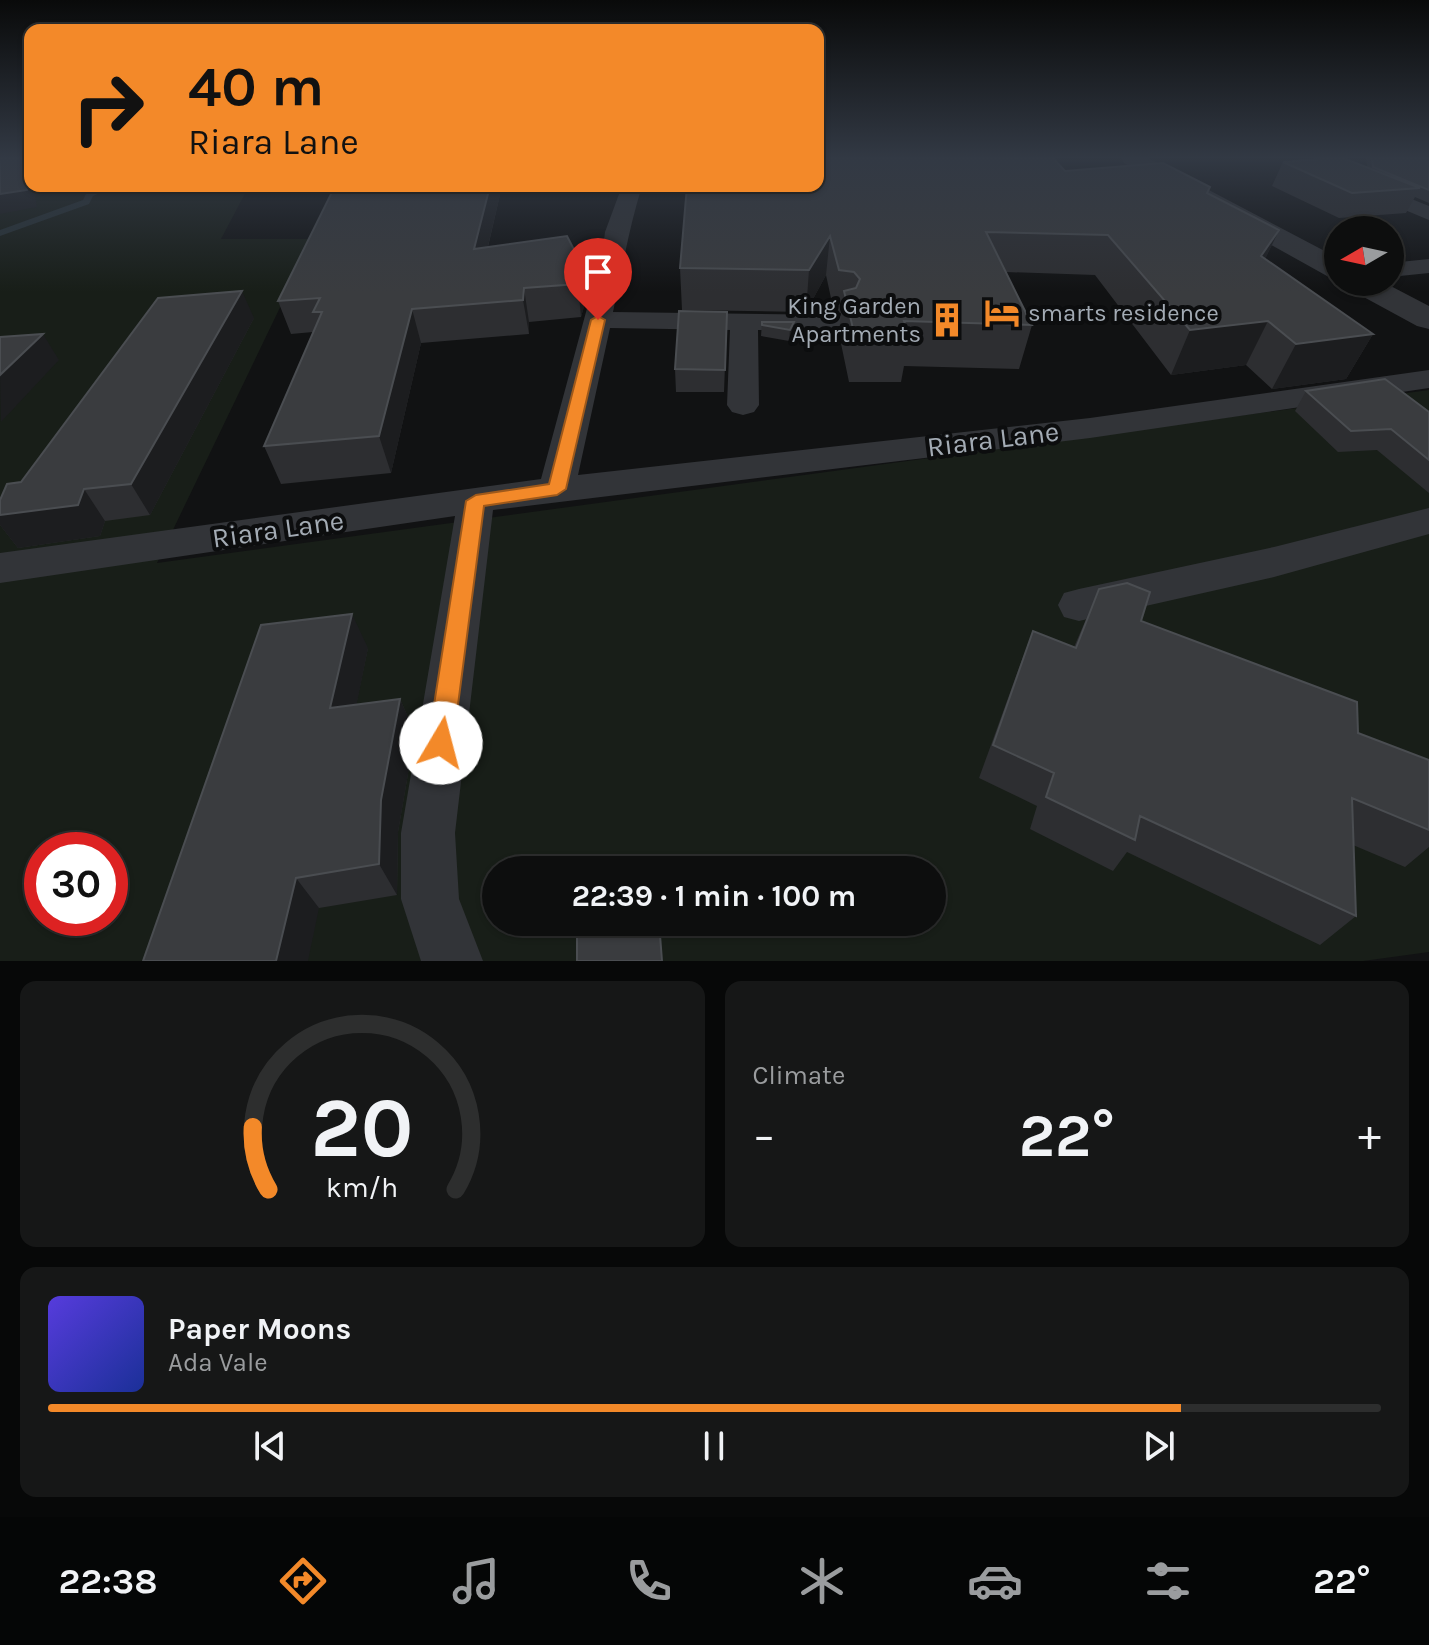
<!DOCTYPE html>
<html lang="en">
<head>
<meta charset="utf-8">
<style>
	:root { --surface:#0d0e0e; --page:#161717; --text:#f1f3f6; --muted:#9a9c9e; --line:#2d2e2e; --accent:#f38929 }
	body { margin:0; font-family:Karla,sans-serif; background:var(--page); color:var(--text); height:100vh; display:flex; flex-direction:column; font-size:30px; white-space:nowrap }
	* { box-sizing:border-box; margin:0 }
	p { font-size:26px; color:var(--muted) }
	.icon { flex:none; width:44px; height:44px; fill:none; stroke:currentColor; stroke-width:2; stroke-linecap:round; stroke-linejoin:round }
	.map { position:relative; height:961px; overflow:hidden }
	.drawer { display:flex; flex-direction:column; gap:20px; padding:20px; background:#070808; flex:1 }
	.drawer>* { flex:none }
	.banner { position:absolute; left:24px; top:24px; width:800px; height:168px; border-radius:16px; box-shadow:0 2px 6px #0004,0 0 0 2px var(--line); background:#f38929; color:#111; overflow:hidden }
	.needle { width:52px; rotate:261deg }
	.controls { position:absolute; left:1324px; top:216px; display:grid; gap:16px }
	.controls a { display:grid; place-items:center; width:80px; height:80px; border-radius:50%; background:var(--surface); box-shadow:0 2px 6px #0004,0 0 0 2px var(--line); font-size:40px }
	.speed { position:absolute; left:24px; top:832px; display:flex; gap:16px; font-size:40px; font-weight:700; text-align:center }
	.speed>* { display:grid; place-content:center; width:104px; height:104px; border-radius:50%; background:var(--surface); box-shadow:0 2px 6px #0004,0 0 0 2px var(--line); line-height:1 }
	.speed .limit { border:12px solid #d22; background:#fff; color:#111 }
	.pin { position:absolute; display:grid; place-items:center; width:68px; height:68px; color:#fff; margin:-82px -34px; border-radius:50% 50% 50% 0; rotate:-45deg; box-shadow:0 0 8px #0007 }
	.pin .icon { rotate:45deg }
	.me { position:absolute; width:88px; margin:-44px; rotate:8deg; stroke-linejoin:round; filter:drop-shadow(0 0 6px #0008) }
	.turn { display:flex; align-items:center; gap:28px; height:168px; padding:0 32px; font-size:36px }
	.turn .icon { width:104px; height:104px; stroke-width:2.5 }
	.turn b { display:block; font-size:56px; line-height:68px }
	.big { font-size:60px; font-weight:700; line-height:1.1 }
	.drawer .tile { flex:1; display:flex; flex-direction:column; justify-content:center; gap:12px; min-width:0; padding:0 28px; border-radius:16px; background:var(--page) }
	.drawer .dial { align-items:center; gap:0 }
	.dial svg { height:208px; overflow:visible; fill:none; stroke:var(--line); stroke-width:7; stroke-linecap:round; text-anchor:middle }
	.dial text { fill:var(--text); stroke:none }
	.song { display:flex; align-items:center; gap:24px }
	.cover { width:96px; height:96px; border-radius:12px; background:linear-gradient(135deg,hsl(250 70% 55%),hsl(230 70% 35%)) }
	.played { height:8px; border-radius:4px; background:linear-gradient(90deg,var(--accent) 85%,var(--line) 85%) }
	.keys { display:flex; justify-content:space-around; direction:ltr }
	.heat { display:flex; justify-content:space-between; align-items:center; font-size:44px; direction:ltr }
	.drawer .tiles { flex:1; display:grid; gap:20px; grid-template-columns:1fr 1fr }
	.tile:last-child { grid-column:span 2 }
	.trip { position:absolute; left:482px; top:856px; width:464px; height:80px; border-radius:40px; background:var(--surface); box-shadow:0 2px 6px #0004,0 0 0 2px var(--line); font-weight:700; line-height:80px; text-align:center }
	.tab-bar { display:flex; height:128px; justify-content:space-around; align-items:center; background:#050606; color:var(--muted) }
	.tab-bar .icon { width:56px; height:56px }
	.tab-bar .active { color:var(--accent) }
	.tab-bar b { font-size:36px; color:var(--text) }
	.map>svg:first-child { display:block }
	.green { fill:#181e18; fill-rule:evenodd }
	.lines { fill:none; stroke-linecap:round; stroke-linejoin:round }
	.stream { fill:#283337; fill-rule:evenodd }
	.minor { fill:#323438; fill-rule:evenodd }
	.tertiary { fill:#323438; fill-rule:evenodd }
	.wall { fill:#2d2e31 }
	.shaded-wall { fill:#1c1d1f }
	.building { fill:#3a3c3f; stroke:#4a4d51; stroke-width:2 }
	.route { fill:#f38929; stroke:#9e591b; stroke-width:2 }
	.labels { text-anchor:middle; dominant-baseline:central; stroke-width:8; stroke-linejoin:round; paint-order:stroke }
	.far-poi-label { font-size:24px; fill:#a3abb4; stroke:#0c0d0e; text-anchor:end }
	.street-label { font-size:28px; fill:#a3abb4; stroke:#0c0d0e }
</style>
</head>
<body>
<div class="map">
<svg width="1429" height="961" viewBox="0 0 1429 961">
	<rect width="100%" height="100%" fill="#111213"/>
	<path class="green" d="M0 158 30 186H249L221 239H313L157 563 1429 390V952L1363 961H0ZM42 850H110V918H42ZM496 870H932V922H496Z"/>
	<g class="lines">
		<path class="stream" d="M104 186H115L93 196 89 204 0 236V230L83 200 87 192Z"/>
		<path class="minor" d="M1364 180 1429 206V220L1357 190 1354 186 1357 182Z
			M622 186H642C629 228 622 269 613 312L838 315 848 317 852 323 848 329 838 331 758 330 759 405 754 412 743 415 732 412 727 405 730 330 610 328 578 475 1090 418 1429 370V388L1090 438 493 510 455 833 459 899 483 961H421L401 899V833L455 516 0 583V553L541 479 603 249 605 232Z
			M1429 259V273L1390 277V263Z
			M1429 508V534L1274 577 1079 621 1064 617 1058 605 1064 593 1079 589 1274 547Z"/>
		<path class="tertiary" d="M1121 158H1148L1338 258V279L1327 276 1124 163Z
			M1345 282H1383L1429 306V329L1417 326 1349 289Z"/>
	</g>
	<path class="wall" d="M1366 158H1429V203L1415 197 1406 213 1339 218 1272 186 1283 162 1367 167Z
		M1065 171 1210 187 1207 193 1279 230 1265 259 1373 334 1346 379 1272 389 1246 365 1171 375 1095 275 1006 272 1032 325 1019 369 904 366 901 382H849L839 334 841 313 834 312 826 275 806 312 682 310 680 268Z
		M387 186H502L488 247 583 267 586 299 581 317 529 322V334L421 343 391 473 281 484 264 446 313 332 291 334 278 301Z
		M727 312 724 392H676L675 369Z
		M254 318 150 515 105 521 100 536 18 548 0 525V500L21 482Z
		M762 322H794L793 333 789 341 761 336Z
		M1306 391 1429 412V493L1377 450 1338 452 1295 411Z
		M1099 589 1141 621 1358 733 1429 760V847L1405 867 1353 845 1356 916 1320 945 1127 852 1113 871 1030 829 1037 806 979 778 1020 665 1033 631 1074 647Z
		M368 648 356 705 400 699 415 733 398 832 397 895 319 908 143 961Z"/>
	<path class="shaded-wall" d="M30 176V186H48L35 196 37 207 0 214V194Z
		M490 186H502L480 280 474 249Z
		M1279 230 1260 270 1261 256Z
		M830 236 826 275 806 312 809 270Z
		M583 267 586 299 581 317 578 284Z
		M524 288 529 322V334L523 300Z
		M242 291 254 318 150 515 131 484Z
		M412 309 421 343 391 473 379 436Z
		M1268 321 1246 365 1171 375 1190 330Z
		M794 322 793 333 789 341 790 330Z
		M43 334 59 360 1 422 0 375Z
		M1373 334 1346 379 1272 389 1296 344Z
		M84 489 105 521 100 536 18 548 0 525V515Z
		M352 614 368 648 349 742 330 708Z
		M400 699 415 733 398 832 397 895 379 864 381 800Z
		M296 878 319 908 308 961H276Z"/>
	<path class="building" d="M0 158H30V176L26 179 27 190 0 194Z
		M818 158H1053L1065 171 1163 163 1210 187 1207 193 1279 230 1261 256 1373 334 1296 344 1268 321 1190 330 1108 235 986 232 1032 325 904 321 910 337H855L844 291 856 288 860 279 854 272 839 270 830 236 809 270 680 268 687 186H818Z
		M1335 158H1343L1420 188 1352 193 1283 162Z
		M1372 158H1429V190L1373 167Z
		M335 186H490L474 249 567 236 583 267 578 284 524 288 523 300 412 309 379 436 264 446 322 312H313L320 298 278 301Z
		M242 291 131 484 84 489 78 505 0 515V500L7 484 21 482 158 298Z
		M679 311 727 312 725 370 675 369Z
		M762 322H794L790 330 762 325Z
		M43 334 0 375V337Z
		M1385 379 1429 412V460L1391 429 1351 431 1306 391Z
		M1127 583 1150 592 1141 621 1357 702 1358 733 1429 760V830L1352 798 1356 916 1140 816 1135 840 1046 797 1054 773 993 745 1033 631 1076 648 1099 589Z
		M352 614 330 708 400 699 381 800 379 864 296 878 276 961H143L261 625Z
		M577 922H659L662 961H577Z"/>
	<linearGradient id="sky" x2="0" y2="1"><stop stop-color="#090a0a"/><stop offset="0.54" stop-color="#323944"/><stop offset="1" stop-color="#323944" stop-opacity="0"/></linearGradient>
	<rect width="1429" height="292" fill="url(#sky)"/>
	<path class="route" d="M598 316 605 320 566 489 557 495 484 506 453 743 450 751 441 754 432 751 428 743 466 501 476 495 549 484 591 320Z"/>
	<defs>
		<g id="hotel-bare" transform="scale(2.76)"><path d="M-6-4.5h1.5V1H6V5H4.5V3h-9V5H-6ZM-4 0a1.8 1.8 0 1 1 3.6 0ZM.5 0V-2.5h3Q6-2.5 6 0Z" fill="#f38929" stroke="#0c0d0e" stroke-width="2.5" paint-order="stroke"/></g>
		<g id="building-bare" transform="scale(2.76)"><path d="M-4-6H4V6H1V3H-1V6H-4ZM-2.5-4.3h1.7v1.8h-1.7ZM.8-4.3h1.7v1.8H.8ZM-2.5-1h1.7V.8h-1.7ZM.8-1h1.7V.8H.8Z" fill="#f38929" stroke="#0c0d0e" stroke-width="2.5" paint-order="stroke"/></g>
	</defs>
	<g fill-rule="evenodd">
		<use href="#hotel-bare" x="1002" y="313"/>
		<use href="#building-bare" x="947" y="320"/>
	</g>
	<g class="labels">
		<g class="far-poi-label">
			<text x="921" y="306">King Garden<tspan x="921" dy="28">Apartments</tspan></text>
			<text x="1028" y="313" text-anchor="start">smarts residence</text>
		</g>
		<g class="street-label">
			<text transform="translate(993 439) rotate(-7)">Riara Lane</text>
			<text transform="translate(278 529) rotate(-8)">Riara Lane</text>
		</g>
	</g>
</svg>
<div class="controls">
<a><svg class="needle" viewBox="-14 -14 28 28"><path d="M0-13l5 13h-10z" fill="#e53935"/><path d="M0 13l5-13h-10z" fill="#9a9c9e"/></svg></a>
</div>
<div class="speed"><div class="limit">30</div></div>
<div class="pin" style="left:598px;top:320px;background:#d93025"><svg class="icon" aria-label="arrive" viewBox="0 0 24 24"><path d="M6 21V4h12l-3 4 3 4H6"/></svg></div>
<svg class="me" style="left:441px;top:743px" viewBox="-20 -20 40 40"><circle r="19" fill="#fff"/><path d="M0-13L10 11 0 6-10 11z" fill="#f38929"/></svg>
<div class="trip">22:39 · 1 min · 100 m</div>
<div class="banner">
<div class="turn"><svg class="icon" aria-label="right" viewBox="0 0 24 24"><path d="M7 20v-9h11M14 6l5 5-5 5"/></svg><div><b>40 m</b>Riara Lane</div></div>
</div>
</div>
<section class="drawer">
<div class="tiles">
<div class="tile dial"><svg viewBox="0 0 100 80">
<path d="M14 69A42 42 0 1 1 86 69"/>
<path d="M14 69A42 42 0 0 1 8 45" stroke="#f38929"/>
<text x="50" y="56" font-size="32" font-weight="700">20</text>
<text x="50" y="72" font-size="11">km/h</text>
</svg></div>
<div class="tile"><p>Climate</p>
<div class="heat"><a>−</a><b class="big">22°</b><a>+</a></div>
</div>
<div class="tile">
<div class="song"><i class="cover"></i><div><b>Paper Moons</b><p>Ada Vale</p></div></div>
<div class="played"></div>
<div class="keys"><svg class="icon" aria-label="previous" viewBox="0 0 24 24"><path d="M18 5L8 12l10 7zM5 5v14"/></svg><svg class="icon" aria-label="pause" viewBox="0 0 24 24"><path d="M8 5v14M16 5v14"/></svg><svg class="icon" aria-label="next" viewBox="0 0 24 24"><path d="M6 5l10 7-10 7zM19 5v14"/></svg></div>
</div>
</div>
</section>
<nav class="tab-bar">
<b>22:38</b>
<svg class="icon active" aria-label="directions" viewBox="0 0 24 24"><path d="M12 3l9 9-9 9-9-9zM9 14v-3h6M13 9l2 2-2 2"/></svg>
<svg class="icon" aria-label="music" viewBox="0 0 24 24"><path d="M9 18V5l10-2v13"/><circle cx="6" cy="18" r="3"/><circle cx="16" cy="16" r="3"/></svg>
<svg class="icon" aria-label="phone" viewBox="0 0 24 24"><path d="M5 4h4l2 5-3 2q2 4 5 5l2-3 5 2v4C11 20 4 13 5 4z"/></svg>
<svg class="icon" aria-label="climate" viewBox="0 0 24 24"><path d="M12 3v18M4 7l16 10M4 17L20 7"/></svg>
<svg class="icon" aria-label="car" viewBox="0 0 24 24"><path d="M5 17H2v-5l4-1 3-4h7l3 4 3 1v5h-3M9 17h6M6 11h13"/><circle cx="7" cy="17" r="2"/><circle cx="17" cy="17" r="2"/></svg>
<svg class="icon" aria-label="filters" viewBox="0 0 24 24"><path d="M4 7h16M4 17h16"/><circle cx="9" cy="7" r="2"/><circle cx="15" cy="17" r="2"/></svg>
<b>22°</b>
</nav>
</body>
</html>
